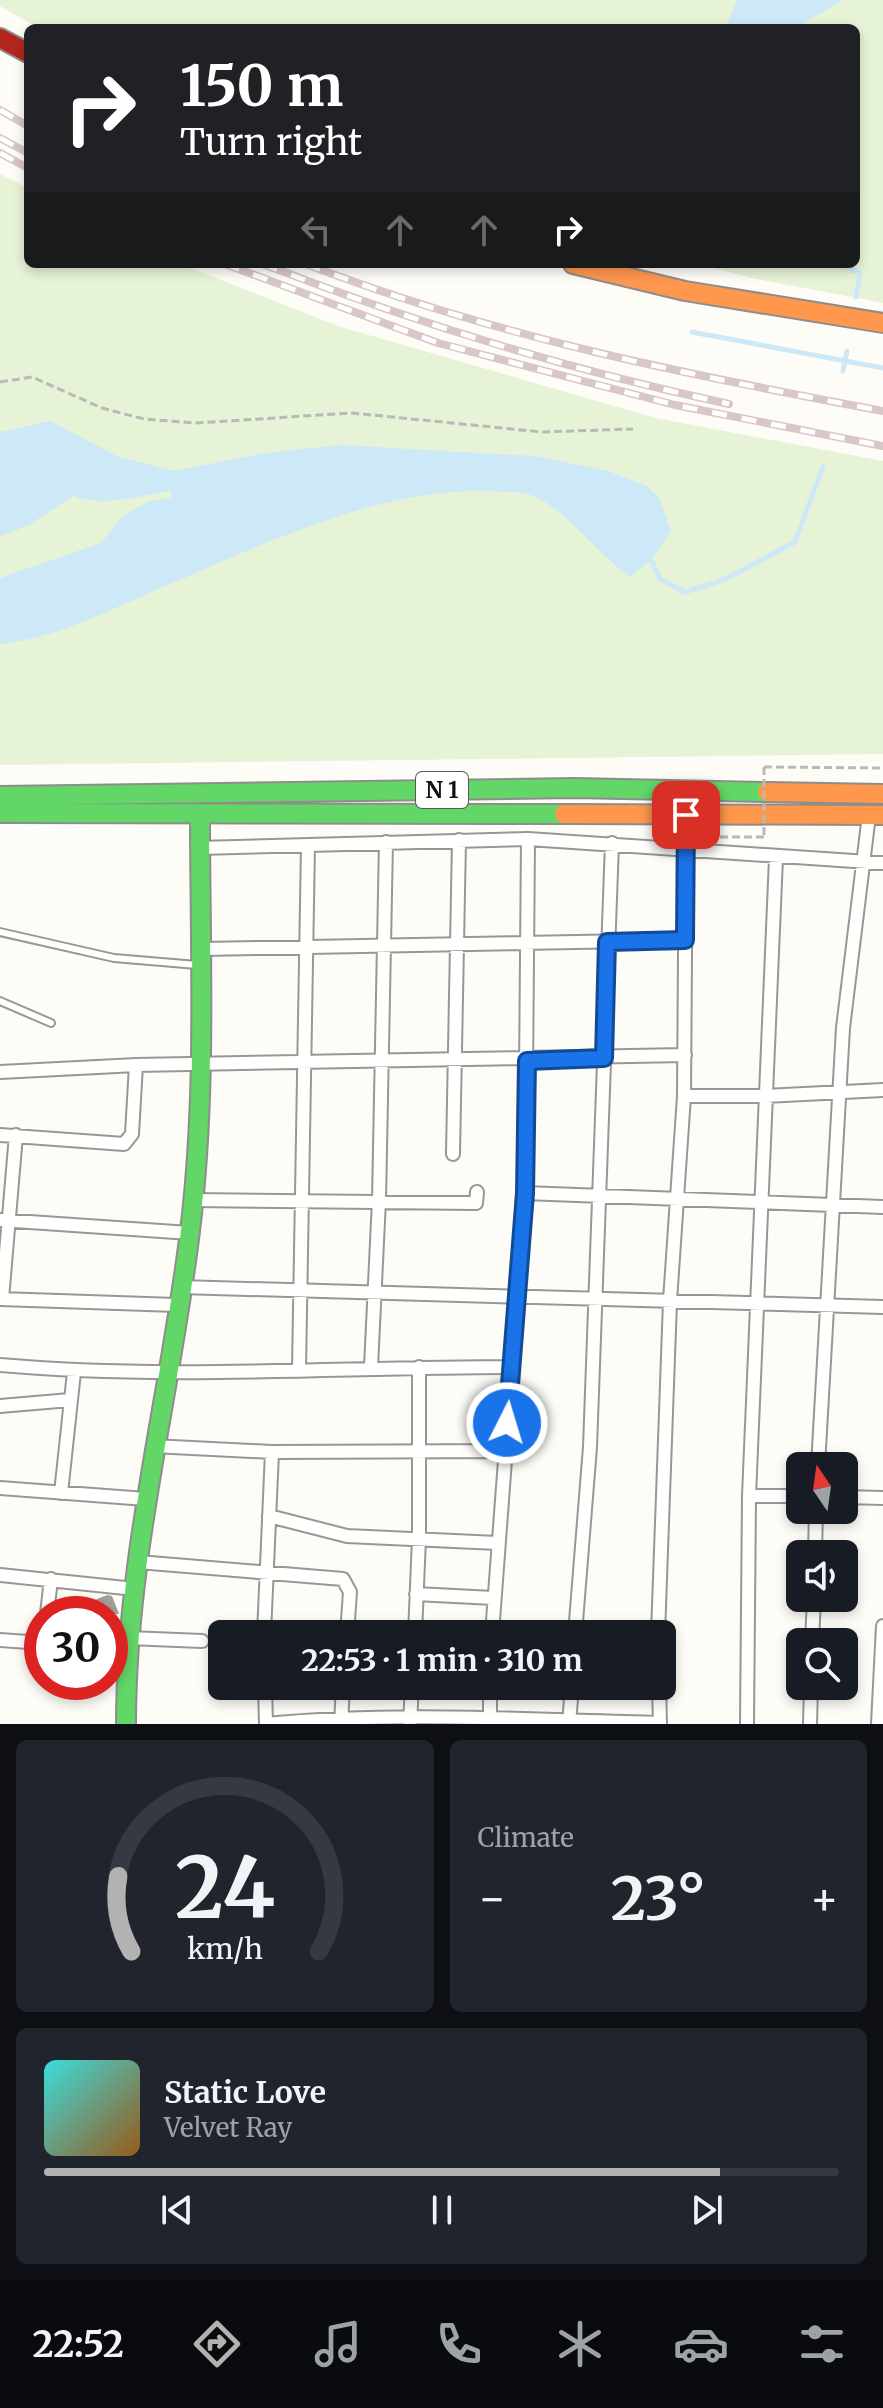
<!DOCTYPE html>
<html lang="en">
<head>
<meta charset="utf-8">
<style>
	:root { --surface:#171b24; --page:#20242c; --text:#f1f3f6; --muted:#9ea1a6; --line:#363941; --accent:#b2b2b3 }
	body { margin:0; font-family:Merriweather,serif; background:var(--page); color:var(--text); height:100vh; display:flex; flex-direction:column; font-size:30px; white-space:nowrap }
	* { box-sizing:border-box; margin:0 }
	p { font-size:26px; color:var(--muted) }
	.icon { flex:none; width:44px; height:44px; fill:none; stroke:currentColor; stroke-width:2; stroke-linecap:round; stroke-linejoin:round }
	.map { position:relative; height:1724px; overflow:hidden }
	.drawer { display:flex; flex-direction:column; gap:16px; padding:16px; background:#0d0f14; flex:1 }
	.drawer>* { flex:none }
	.banner { position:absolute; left:24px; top:24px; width:836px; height:244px; border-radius:12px; box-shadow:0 4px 12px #0003; background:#202124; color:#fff; overflow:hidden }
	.needle { width:52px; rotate:347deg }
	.fabs { position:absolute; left:786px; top:1452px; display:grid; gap:16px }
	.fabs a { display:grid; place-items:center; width:72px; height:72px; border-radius:12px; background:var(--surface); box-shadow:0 4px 12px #0003; font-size:40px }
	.speed { position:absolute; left:24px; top:1596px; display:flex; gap:16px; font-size:40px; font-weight:700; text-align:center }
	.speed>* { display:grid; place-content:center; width:104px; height:104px; border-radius:50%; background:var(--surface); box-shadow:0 4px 12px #0003; line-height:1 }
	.speed .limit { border:12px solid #d22; background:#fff; color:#111 }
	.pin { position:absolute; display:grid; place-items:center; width:68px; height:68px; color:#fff; margin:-34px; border-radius:16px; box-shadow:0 4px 12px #0006 }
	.me { position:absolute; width:88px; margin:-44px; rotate:5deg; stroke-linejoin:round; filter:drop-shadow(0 0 6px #0008) }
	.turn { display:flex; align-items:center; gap:28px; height:168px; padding:0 24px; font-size:36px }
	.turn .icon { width:104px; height:104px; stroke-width:2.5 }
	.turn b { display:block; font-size:56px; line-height:68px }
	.lanes { display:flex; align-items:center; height:76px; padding:0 24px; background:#0003; justify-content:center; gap:40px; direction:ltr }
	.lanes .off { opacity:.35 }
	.big { font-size:60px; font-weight:700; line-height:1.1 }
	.drawer .card { flex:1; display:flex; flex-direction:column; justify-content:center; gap:12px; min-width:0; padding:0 28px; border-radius:12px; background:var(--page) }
	.drawer .dial { align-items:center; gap:0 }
	.dial svg { height:208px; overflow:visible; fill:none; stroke:var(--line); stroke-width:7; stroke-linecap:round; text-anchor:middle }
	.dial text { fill:var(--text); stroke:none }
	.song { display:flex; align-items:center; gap:24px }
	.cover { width:96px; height:96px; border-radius:12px; background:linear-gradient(135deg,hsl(180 70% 55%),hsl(30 70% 35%)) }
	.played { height:8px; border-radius:4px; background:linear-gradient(90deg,var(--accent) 85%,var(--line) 85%) }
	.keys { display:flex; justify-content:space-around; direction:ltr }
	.heat { display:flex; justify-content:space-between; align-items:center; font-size:44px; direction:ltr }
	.drawer .tiles { flex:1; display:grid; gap:16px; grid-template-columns:1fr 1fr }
	.card:last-child { grid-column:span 2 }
	.trip { position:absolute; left:208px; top:1620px; width:468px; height:80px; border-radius:12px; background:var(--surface); box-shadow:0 4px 12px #0003; font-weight:700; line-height:80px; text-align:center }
	.tabs { display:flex; height:128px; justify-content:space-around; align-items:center; background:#090b0e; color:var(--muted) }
	.tabs .icon { width:56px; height:56px }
	.tabs .active { color:var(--accent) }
	.tabs b { font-size:36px; color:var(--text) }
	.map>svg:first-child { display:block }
	.green { fill:#e7f3d7 }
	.water { fill:#cde8f7 }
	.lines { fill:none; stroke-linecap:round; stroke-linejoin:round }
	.stream { stroke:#cde8f7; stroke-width:5 }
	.building { fill:#a19f9c }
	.lane-casing { stroke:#979795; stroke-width:10 }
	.street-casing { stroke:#979795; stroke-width:16 }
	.fast-casing { stroke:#8e8d8b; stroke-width:22 }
	.slow-casing { stroke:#8e8d8b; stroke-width:22 }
	.jam-casing { stroke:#8e8d8b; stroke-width:22 }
	.path { stroke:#b9b9b8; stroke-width:3; stroke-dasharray:8 4; stroke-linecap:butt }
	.lane { stroke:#fffffe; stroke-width:6 }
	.street { stroke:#fffffe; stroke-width:12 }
	.fast { stroke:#63d668; stroke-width:18 }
	.slow { stroke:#ff974d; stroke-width:18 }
	.jam { stroke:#b3261e; stroke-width:18 }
	.rail-casing { stroke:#d9c6c7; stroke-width:8 }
	.rail { stroke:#fff; stroke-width:5; stroke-dasharray:15; stroke-linecap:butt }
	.path-bridge { stroke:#b9b9b8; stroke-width:3; stroke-dasharray:8 4; stroke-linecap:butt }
	.route-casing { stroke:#114b97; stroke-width:20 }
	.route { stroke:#1a73e8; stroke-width:14 }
	.labels { text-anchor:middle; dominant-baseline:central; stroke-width:8; stroke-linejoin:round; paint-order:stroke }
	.shield { fill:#fff; stroke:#585858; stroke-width:2 }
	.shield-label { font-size:22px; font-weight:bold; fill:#111 }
</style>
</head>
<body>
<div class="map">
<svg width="883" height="1724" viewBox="0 0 883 1724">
	<rect width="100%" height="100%" fill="#fdfcf7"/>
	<path class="green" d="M0 0H883V303L752 278 699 264H856V28H38L0 6Z
		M0 174 28 188V264H180L341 327 656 418 883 461V754L0 765Z"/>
	<path class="water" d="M737 0H843L795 28H726Z
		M50 421 119 457 174 471 265 453 340 445 534 456 608 471 647 486 659 498 671 531 652 559 630 577C597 554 575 518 538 498 523 490 501 492 484 491 376 488 252 549 154 591 103 613 56 638 0 644V578L101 543 123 516 147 502 172 498 170 491C139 496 104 507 73 496L29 525 0 536V432Z"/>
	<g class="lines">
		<path class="stream" d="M840 264 860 273 856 297
			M692 332 883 368
			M843 371 847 351
			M648 553 660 579 685 592 726 579 795 542 823 466"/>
	</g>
	<path class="building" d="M107 1595 112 1596 119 1614H61Z"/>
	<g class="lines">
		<g class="lane-casing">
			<path id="lane" d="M0 932 114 958 197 965
				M0 1001 51 1023"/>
		</g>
		<g class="street-casing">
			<path id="street" d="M199 848 528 839 883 863
				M202 949 685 940
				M0 1072 136 1065 685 1055
				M684 1096H765L883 1090
				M0 1135 124 1144 132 1134 136 1065
				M453 1154 459 840
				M525 1193 883 1207
				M193 1200 476 1203 477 1192
				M0 1220 190 1233
				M180 1287 883 1307
				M0 1299 176 1305
				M2 1299 16 1135
				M0 1365C170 1380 341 1367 512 1367
				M371 1367 379 1200 386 842
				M299 1369 308 845
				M0 1406 70 1400
				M153 1446 272 1452 504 1451
				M818 1466 843 1028 869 815
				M0 1488 146 1499
				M61 1493 74 1372
				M749 1496H800
				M844 1497 883 1498
				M269 1516 347 1536 497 1543
				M815 1554 816 1510
				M138 1562 343 1579 350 1592 347 1634
				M0 1575 135 1589
				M416 1594 493 1598
				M47 1614 51 1579
				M264 1634 272 1452
				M415 1634 419 1538V1367
				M492 1634 525 1193 528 839
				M575 1634 590 1447 612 843
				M658 1634 670 1301 684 1096 686 815
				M128 1638 202 1641
				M0 1640 42 1643
				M812 1642 814 1598
				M265 1686 266 1724C397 1711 528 1720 660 1723
				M659 1686 660 1724
				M490 1721V1686
				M410 1723 412 1686
				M341 1724 343 1686
				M569 1724 572 1686
				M747 1724 749 1496 776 858
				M810 1724 811 1686
				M878 1724 883 1626"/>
		</g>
		<g class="fast-casing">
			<path id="fast" d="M0 796 575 788 767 792
				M0 813 564 814
				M126 1724C126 1556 170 1397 190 1231 207 1093 200 952 200 813"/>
		</g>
		<g class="slow-casing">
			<path id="slow" d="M573 264 685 291 883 323
				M767 792 883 794
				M564 814 883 815"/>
		</g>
		<g class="jam-casing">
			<path id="jam" d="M0 38 28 53"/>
		</g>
		<path class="path" d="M0 382 32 377 102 408 144 419 195 423 352 413 542 432 633 429
			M764 767 883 768
			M720 837H764"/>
		<use href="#lane" class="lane"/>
		<use href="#street" class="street"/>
		<use href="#fast" class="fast"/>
		<use href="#slow" class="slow"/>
		<use href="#jam" class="jam"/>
		<g class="rail-casing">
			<path id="rail" d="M0 110 28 126
				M0 138 28 153
				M0 153 28 168
				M225 264 438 343 675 405 883 446
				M263 264C415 323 570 370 729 404
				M306 264C496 337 684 374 883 411"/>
		</g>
		<use href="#rail" class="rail"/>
		<path class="path-bridge" d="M764 767V837"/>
	</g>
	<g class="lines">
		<g class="route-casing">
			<path id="route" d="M507 1423 525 1193 527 1061 604 1058 607 942 685 940 686 815"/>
		</g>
		<use href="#route" class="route"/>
	</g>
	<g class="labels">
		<rect class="shield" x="416" y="772" width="52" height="36" rx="6"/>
		<g class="shield-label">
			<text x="442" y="790">N 1</text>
		</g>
	</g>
</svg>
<div class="fabs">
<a><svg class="needle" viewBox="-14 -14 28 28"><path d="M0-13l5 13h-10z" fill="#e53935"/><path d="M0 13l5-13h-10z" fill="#9ea1a6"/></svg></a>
<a><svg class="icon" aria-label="sound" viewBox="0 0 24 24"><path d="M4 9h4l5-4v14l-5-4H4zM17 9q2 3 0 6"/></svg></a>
<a><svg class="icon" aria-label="search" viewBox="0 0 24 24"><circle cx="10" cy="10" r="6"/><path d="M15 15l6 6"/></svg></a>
</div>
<div class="speed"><div class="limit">30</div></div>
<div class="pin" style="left:686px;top:815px;background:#d93025"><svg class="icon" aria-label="arrive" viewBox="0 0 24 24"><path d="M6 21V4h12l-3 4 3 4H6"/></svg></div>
<svg class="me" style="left:507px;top:1423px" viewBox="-20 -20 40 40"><circle r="17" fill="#1a73e8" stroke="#fff" stroke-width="3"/><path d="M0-11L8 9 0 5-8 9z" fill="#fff"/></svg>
<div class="trip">22:53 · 1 min · 310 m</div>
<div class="banner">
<div class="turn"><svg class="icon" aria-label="right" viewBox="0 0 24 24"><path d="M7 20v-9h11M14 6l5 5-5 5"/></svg><div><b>150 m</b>Turn right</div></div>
<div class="lanes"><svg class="icon off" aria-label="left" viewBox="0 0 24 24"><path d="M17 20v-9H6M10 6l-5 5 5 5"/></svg><svg class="icon off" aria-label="ahead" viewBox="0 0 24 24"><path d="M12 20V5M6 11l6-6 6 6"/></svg><svg class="icon off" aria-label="ahead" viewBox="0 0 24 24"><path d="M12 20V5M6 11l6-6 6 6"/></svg><svg class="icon" aria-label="right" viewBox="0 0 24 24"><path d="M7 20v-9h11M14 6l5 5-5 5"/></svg></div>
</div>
</div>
<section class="drawer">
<div class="tiles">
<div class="card dial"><svg viewBox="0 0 100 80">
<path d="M14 69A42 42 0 1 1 86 69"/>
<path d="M14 69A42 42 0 0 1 9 40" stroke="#b2b2b3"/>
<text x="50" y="56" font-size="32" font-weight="700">24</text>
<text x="50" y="72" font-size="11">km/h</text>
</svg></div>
<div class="card"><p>Climate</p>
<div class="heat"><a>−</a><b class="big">23°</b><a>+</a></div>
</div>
<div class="card">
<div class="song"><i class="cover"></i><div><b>Static Love</b><p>Velvet Ray</p></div></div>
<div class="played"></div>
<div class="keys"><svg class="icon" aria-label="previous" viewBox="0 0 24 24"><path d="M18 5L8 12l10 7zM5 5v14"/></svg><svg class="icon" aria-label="pause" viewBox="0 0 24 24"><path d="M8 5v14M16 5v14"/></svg><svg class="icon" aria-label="next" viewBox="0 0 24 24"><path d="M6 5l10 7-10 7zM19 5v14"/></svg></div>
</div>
</div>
</section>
<nav class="tabs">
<b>22:52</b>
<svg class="icon active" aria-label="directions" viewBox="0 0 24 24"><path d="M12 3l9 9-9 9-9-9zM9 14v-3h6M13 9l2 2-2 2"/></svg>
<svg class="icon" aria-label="music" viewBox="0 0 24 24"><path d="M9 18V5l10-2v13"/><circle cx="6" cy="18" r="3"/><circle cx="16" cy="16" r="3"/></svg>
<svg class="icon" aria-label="phone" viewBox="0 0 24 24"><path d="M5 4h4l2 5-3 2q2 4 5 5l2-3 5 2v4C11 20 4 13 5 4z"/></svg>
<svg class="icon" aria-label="climate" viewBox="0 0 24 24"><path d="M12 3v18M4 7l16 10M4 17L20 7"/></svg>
<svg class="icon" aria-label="car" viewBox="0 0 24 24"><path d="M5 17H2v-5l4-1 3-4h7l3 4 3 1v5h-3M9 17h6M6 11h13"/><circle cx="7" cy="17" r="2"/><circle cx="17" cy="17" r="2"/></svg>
<svg class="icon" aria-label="filters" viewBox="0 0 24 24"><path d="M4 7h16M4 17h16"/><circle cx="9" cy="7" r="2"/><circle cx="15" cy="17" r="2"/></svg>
</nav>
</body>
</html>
